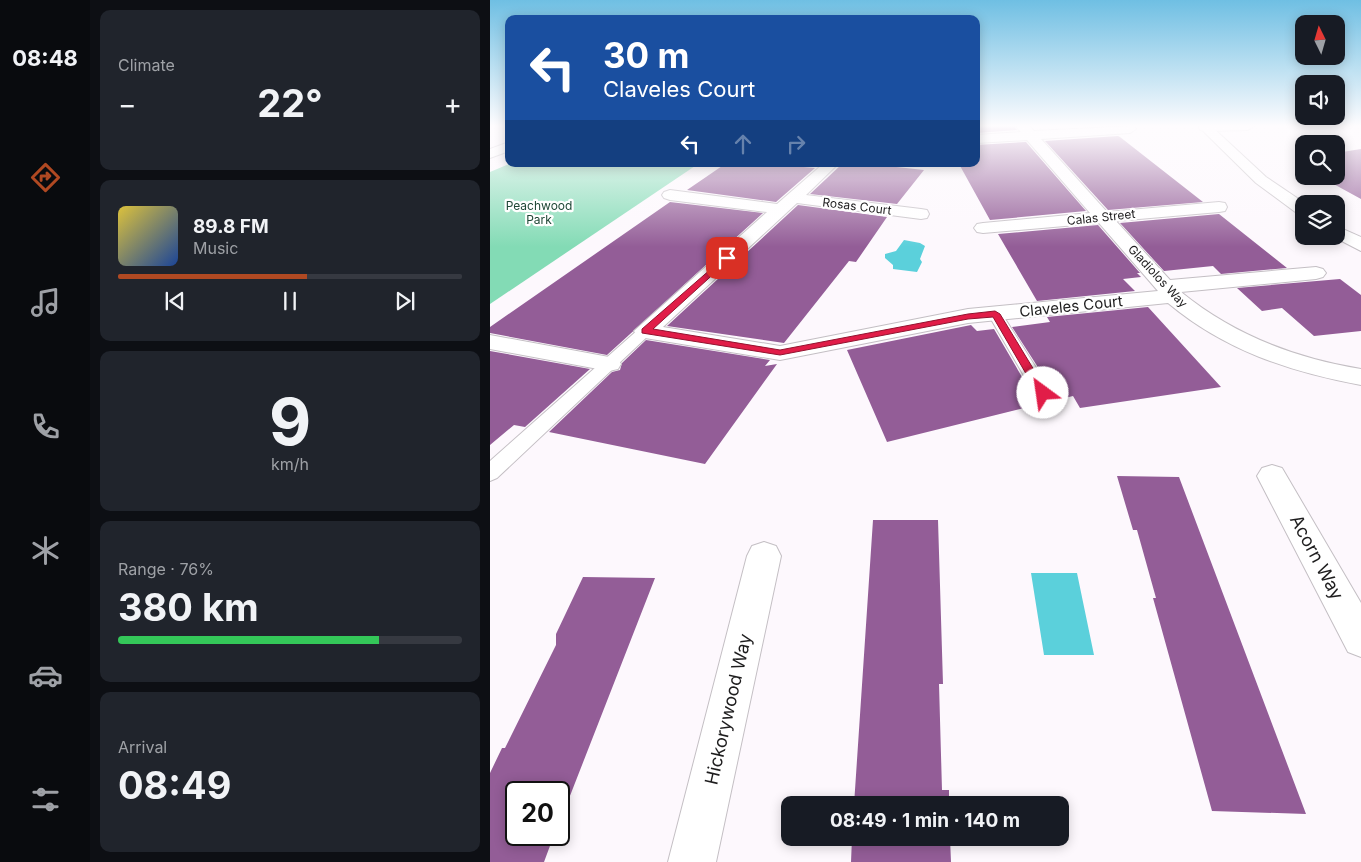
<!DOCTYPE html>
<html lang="en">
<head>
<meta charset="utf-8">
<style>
	:root { --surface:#171b24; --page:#20242c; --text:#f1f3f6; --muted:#9ea1a6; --line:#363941; --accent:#b04922 }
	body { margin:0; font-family:Inter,sans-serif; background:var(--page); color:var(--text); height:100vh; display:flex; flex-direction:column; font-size:19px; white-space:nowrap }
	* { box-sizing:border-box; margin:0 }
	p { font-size:16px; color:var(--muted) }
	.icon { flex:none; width:28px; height:28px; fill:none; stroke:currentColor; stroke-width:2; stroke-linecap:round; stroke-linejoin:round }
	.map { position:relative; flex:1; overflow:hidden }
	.sheet { display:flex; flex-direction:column; gap:10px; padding:10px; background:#0d0f14; width:400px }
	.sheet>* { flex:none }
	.top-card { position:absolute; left:15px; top:15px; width:475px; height:152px; border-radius:10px; box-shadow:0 2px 12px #0003; background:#1a4fa0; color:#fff; overflow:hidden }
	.needle { width:32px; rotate:355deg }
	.tools { position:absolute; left:805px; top:15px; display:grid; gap:10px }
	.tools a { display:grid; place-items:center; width:50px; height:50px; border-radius:10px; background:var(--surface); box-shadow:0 2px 12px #0003; font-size:25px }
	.speed { position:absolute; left:15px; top:781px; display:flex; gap:10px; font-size:25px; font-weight:700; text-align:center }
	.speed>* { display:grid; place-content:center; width:65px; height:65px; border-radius:50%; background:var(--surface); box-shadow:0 2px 12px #0003; line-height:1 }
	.speed .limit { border:2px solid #111; border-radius:8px; background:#fff; color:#111 }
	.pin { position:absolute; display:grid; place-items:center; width:42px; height:42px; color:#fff; margin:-21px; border-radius:10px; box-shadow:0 2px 8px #0006 }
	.me { position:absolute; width:55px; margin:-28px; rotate:329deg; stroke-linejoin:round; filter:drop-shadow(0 0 4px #0008) }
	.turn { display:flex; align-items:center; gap:18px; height:105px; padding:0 15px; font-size:22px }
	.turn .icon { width:65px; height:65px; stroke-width:2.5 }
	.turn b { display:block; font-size:35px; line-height:42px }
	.lanes { display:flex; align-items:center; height:48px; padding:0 15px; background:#0003; justify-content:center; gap:25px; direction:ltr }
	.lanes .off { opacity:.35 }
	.big { font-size:38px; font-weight:700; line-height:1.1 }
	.sheet .widget { flex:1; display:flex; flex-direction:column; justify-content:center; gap:8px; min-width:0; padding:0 18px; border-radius:10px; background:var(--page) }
	.sheet .dial { align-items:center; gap:0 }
	.dial b { font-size:65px; line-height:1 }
	.song { display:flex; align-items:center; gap:15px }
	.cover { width:60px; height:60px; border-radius:8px; background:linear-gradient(135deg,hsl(50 70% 55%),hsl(220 70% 35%)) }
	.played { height:5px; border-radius:2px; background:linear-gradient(90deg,var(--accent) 55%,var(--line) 55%) }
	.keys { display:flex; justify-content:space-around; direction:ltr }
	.heat { display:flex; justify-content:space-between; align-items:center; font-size:28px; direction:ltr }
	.charge { height:8px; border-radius:4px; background:linear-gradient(90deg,#34c759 76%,var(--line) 0) }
	.trip { position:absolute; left:291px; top:796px; width:288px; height:50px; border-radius:10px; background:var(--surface); box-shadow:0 2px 12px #0003; font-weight:700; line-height:50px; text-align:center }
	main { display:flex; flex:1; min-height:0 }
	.tabs { display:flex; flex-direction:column; width:90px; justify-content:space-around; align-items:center; background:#090b0e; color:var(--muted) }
	.tabs .icon { width:35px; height:35px }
	.tabs .selected { color:var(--accent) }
	.tabs b { font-size:22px; color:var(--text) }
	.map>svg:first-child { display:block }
	.green { fill:#83dbb5 }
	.water { fill:#5bd0db }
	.building { fill:#935d97 }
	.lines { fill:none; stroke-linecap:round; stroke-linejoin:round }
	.lane-casing { stroke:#c4bfc4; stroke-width:2 }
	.street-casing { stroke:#c4bfc4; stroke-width:2 }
	.secondary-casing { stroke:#c4bfc4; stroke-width:2 }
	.lane { fill:#fff; fill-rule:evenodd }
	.street { fill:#fff; fill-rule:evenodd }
	.secondary { fill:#fff; fill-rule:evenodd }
	.route { fill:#e11d48; stroke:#92132f }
	.labels { text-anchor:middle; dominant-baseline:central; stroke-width:4.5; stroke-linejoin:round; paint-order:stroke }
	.far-park-label { font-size:12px; fill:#1f4736; stroke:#fff }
	.far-street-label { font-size:12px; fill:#1e1d1e; stroke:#fff }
	.street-label { font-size:15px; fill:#1e1d1e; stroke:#fff }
	.near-street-label { font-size:18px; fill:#1e1d1e; stroke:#fff }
</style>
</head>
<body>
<main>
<nav class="tabs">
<b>08:48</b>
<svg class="icon selected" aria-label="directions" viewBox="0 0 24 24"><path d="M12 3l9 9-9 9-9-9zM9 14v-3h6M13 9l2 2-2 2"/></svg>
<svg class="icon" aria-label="music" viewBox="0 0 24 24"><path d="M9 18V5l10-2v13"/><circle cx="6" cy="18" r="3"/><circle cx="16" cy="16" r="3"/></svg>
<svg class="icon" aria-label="phone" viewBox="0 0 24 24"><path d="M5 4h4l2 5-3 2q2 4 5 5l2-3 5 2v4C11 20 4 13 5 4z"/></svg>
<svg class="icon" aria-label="climate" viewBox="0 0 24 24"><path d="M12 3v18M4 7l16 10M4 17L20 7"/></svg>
<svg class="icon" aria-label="car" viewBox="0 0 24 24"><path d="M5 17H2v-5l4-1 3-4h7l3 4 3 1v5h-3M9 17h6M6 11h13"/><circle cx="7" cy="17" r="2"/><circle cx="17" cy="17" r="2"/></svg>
<svg class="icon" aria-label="filters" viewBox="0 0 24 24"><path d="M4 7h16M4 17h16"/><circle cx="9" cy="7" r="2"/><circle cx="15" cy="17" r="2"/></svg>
</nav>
<section class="sheet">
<div class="widget"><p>Climate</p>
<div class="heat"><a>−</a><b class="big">22°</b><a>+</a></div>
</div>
<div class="widget">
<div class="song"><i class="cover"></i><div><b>89.8 FM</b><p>Music</p></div></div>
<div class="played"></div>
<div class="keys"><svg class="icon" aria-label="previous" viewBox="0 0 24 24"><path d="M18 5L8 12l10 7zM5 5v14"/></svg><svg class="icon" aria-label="pause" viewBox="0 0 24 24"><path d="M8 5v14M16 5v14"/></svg><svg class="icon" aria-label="next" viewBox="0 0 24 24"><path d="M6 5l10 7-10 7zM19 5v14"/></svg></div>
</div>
<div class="widget dial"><b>9</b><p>km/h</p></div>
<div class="widget"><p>Range · 76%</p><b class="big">380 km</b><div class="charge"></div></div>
<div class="widget"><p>Arrival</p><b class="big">08:49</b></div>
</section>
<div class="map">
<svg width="871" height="862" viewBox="0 0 871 862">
	<rect width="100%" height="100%" fill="#fdf8fd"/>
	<path class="green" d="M19 164H208L0 304V172Z"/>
	<path class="water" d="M414 240 430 243 435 246 430 259 432 262 427 272 403 269V265L395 258V254L406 251Z
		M541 573H587L604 655H554Z"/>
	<path class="building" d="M486 126H524L527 130 486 133Z
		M628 136 630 137 713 202 618 210 555 141Z
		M536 142 596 211 500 220 469 164H486V145Z
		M871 149V199L829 176H846V153Z
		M235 164H280L325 168 286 202 197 190Z
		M352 164H379L434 170 407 204 320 194Z
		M180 202 273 213 117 355 0 333V327Z
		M308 205 397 217 366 262 359 261 294 343 177 326Z
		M729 214 797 268 731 274 723 266 674 271 630 223Z
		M608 225 650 273H647L651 277 633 279 645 291 547 301 508 234Z
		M850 279 871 295V331L824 336 792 308 772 311 747 288Z
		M658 307 731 387 590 408 583 396 397 442 357 350 481 325 487 331 504 329 542 394 546 399 554 401 560 398 564 392 522 327 560 322 557 317Z
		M156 340 280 360 275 366 287 364 215 464 59 432 122 372 130 370 132 363Z
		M0 351 100 369 35 427 24 425 0 445Z
		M627 476 689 477 816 814 722 811 663 598H666L647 530H643Z
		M383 520H448L453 684H449L452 790H459V805H364Z
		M93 577 165 578 69 824V792H26V835H64L54 862H0V773L12 748H15L66 645V634Z
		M362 838H460L461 862H361Z"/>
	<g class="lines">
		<g class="lane-casing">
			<path id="lane" d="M505 310 510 311 512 314 562 393 559 397 553 399 547 397 544 393 498 314 500 311Z
				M155 326 160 328 163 331 160 334 7 478 0 481V461L150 328Z"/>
		</g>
		<g class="street-casing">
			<path id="street" d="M526 126H539L544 131 645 126 646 129 640 133 551 139 617 212 729 202 735 203 737 207 735 211 729 212 626 221 680 280 826 267 833 269 836 273 833 277 826 279 691 292C744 335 804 358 871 369V385C800 372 734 350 678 303L478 323 290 360 155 338 147 336 144 331 277 212 180 200 174 198 172 195 174 192 180 190 287 204 333 164H348L316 195 431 209 437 210 439 214 437 218 431 219 307 203 173 327 290 346 478 309 668 291 609 223 493 233 487 232 484 228 487 224 493 223 600 213 537 140 486 143V135L531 132Z
				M709 126H764L758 130 715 131 710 130Z
				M0 335 119 357 128 359 131 364 128 369 119 371 0 349Z
				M782 465 792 468 871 603V657L858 652 767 476 772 468Z
				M274 542 286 546 291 556 226 862H178L257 556 262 546Z"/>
		</g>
		<g class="secondary-casing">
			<path id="secondary" d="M708 126H721L776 177 816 204H814V215L808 214 766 183Z
				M19 142V151L0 158V149Z
				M846 226 871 237V251L842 236H846Z"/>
		</g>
		<use href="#lane" class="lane"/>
		<use href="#street" class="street"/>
		<use href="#secondary" class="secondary"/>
	</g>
	<linearGradient id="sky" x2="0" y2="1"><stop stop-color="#6fbfe3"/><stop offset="0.51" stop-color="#fefcfe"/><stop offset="1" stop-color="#fefcfe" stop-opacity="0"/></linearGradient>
	<rect width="871" height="247" fill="url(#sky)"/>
	<path class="route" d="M237 255 241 258 240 259 163 329 290 350 478 314 505 311 510 314 558 393 556 396H549L503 317 478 319 290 355 152 333V329Z"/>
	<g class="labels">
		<g class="far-park-label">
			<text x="49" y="205">Peachwood<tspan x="49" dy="14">Park</tspan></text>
		</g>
		<g class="far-street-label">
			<text transform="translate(367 206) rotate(7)">Rosas Court</text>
			<text transform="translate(611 217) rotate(-6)">Calas Street</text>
			<text transform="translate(668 276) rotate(47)">Gladiolos Way</text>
		</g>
		<g class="street-label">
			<text transform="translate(581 306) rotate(-6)">Claveles Court</text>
		</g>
		<g class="near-street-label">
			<text transform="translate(827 557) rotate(62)">Acorn Way</text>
			<text transform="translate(238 709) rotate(-77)">Hickorywood Way</text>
		</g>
	</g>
</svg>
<div class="tools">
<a><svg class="needle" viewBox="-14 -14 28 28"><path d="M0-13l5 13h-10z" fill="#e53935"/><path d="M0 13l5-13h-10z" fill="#9ea1a6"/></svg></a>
<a><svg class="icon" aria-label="sound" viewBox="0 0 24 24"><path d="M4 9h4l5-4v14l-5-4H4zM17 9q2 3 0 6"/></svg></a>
<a><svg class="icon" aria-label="search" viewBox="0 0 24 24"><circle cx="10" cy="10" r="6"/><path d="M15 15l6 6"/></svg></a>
<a><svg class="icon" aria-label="layers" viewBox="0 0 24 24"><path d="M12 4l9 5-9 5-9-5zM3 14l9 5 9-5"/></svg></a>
</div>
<div class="speed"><div class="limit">20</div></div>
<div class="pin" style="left:237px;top:258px;background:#d93025"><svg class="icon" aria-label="arrive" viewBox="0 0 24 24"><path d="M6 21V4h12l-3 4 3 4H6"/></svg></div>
<svg class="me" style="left:553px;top:393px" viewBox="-20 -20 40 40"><circle r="19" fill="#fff"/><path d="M0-13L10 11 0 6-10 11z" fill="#e11d48"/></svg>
<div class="trip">08:49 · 1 min · 140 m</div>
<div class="top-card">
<div class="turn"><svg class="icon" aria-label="left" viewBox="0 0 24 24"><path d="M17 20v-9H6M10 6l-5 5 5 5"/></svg><div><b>30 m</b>Claveles Court</div></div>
<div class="lanes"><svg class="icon" aria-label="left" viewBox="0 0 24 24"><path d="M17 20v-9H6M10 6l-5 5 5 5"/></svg><svg class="icon off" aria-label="ahead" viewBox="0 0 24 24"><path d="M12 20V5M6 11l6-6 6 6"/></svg><svg class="icon off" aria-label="right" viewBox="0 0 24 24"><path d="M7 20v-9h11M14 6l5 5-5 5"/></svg></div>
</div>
</div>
</main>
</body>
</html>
